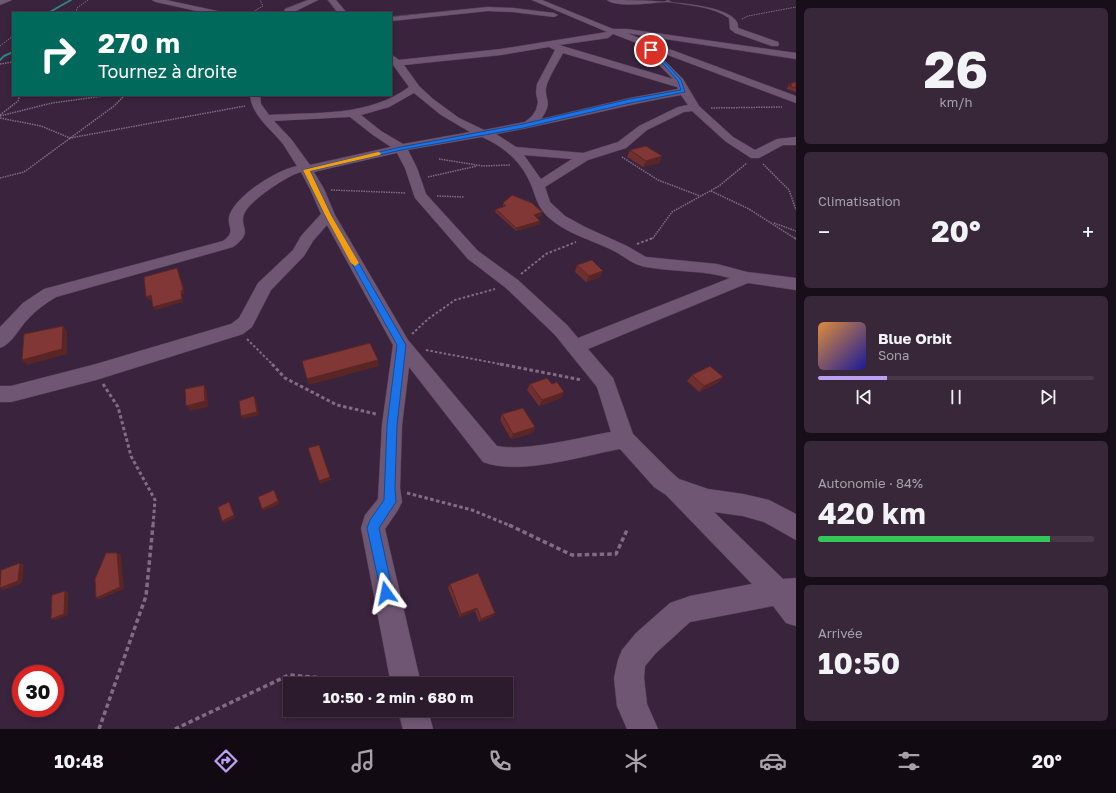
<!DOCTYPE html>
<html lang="fr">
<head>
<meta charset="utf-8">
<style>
	:root { --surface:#2c1a2d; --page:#382739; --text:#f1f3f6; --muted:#a6a1aa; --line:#483849; --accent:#bca0f2 }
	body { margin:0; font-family:"Golos Text",sans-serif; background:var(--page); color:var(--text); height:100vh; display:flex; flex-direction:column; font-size:15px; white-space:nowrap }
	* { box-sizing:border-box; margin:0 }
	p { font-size:13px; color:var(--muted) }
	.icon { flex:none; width:22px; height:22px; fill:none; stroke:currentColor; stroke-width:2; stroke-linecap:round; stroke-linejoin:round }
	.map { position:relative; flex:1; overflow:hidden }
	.details { display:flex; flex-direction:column; gap:8px; padding:8px; background:#180e19; width:320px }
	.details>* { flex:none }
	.hud { position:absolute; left:12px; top:12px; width:380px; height:84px; border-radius:0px; box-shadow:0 2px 6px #0003,0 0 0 1px var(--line); background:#00695c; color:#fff; overflow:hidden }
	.speed { position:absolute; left:12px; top:665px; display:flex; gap:8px; font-size:20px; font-weight:700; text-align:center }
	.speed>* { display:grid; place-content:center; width:52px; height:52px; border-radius:50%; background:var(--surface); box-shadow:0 2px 6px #0003,0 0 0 1px var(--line); line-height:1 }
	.speed .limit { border:6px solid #d22; background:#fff; color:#111 }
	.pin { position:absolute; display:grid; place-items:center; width:34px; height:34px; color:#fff; margin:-17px; border:2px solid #fff; border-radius:50%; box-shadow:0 1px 4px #0007 }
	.me { position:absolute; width:44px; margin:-22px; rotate:348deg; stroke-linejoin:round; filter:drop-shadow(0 0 3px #0008) }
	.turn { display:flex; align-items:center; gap:14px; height:84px; padding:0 20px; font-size:18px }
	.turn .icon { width:52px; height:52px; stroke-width:2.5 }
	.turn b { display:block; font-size:28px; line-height:34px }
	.big { font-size:30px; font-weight:700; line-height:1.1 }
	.details .tile { flex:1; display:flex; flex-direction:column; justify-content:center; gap:6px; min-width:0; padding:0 14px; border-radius:6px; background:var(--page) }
	.details .dial { align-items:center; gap:0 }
	.dial b { font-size:52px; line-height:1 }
	.song { display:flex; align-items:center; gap:12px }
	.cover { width:48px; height:48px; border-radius:6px; background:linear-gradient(135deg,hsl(30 70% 55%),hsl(240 70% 35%)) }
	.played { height:4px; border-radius:2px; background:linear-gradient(90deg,var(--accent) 25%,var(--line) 25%) }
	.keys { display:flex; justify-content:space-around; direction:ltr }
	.heat { display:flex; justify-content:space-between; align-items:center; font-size:22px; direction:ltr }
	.charge { height:6px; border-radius:3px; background:linear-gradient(90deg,#34c759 84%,var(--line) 0) }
	.trip { position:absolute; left:283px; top:677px; width:230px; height:40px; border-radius:0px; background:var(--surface); box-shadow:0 2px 6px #0003,0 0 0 1px var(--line); font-weight:700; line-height:40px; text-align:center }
	.tab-bar { display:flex; height:64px; justify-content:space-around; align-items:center; background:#120a12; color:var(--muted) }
	.tab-bar .icon { width:28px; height:28px }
	.tab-bar .on { color:var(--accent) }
	.tab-bar b { font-size:18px; color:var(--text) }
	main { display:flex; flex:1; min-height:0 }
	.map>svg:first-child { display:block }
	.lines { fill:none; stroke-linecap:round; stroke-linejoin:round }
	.stream { stroke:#2b8289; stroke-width:2 }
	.minor-casing { stroke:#534056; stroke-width:1 }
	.path-far4 { stroke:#816d83; stroke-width:1; stroke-dasharray:1.5 1; stroke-linecap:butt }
	.path-far3 { stroke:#816d83; stroke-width:1.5; stroke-dasharray:1.5 1; stroke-linecap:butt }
	.path-far2 { stroke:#816d83; stroke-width:2; stroke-dasharray:2.5 2; stroke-linecap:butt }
	.path-far1 { stroke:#816d83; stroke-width:3; stroke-dasharray:3.5 2.5; stroke-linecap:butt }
	.path { stroke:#816d83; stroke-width:3.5; stroke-dasharray:4.5 3; stroke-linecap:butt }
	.minor { fill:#6f5672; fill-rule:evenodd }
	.wall { fill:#6e2f2e }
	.shaded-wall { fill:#5a2625 }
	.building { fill:#803735; stroke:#5a2625 }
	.route { fill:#1a73e8; stroke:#114b97 }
	.slow { fill:#f59e0b }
</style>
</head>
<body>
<main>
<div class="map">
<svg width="796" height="729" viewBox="0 0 796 729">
	<rect width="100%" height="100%" fill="#3a233c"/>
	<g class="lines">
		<path class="stream" d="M48 13 71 0
			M0 60 4 56 13 52"/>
		<g class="minor-casing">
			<path id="minor" d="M0 0H12L0 5Z
				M152 0H166L217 11 221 13H206L156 2Z
				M308 0H318L292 13H284L285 9Z
				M328 0H336L347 13H338Z
				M532 0H542L613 29H627L796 53V59L626 33 796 96V103L657 51 656 52 683 79 699 106 733 137 755 150 777 139 796 137V145H783L759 158H751L725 141 692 111 684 112 647 130 626 148 588 160 545 187 550 202 565 216 585 227 627 246 646 257 717 264 747 272 796 278V290L748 283 588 349 613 378 633 434 670 471 679 479 708 489 743 494 769 500 796 514V540L764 522 743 516 714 512 783 579 796 578V626L786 623 773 606 690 622 656 653 645 666 644 678 647 704 658 729H627L617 706 614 678 618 660 622 650 636 633 670 603 690 596 752 584 666 495 654 487 620 449C581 456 520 476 483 462L409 367 402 425 400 488 402 502 398 510 385 529 421 684H391L361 528 365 515 378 499 382 425 393 345 327 225 313 241 304 256 271 290 252 327 243 334 96 380 11 402H0V386H11L96 364 231 324 239 318 258 283 293 250 301 236 321 214 310 189 301 172C288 175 251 200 245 212 237 227 256 231 233 247L56 297C46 303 36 310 28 319 19 328 12 344 0 348V327L23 303 44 289 223 241C238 230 225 227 230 214 238 194 277 170 297 166 292 159 288 151 283 144 271 129 252 116 250 95H260L261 104 269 115C317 112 368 117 409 87L391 62V54L399 60 501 49 607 32ZM613 34 650 48 647 52 648 54 673 79 559 45 608 38ZM549 47 555 50 537 84 536 93 538 102 536 110 532 116 525 122 484 130 459 118 433 99 419 86 404 65 501 55ZM563 53 677 87 678 89 630 98 541 119C555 100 542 99 547 84 551 73 558 63 563 53ZM414 93 441 115 470 132 403 144 381 131 361 115 389 107ZM681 95 688 105 678 107 639 126 618 142 583 153 516 147 496 134C558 123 619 106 681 95ZM350 117 373 135 391 147 310 165 291 139 274 121ZM482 137C505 147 523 163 532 187 536 198 538 207 547 216 566 234 593 240 616 252 626 258 634 265 646 267 674 272 702 270 730 278L578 338 567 325 518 280 478 251 426 194 417 168 408 150ZM397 153 405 168 415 198 468 259 506 288 555 335 597 387 611 432C581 437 526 452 497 446L408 340 335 215 324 189 314 172ZM524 155 572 159 541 179Z
				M607 0C631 0 742 0 738 28L778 42 779 44 778 46H772L735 33 730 29 729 18C712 6 690 6 671 2L668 0 664 2C651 3 617 8 607 0Z
				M488 7 513 8 554 13 558 15 554 17 513 12 488 11 391 21V17Z
				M398 710H428L433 729H403Z"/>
		</g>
		<path class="path-far4" d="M76 13 77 8 88 0
			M251 13 263 6 260 0
			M742 19 748 16 796 7
			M0 46 13 36"/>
		<path class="path-far3" d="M0 64 13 62
			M711 108 782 107
			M0 115 18 101 20 95
			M0 116 52 103 111 95
			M0 118 41 126 70 138 245 106
			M622 157 658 180 700 196
			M439 159 483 166 510 165
			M763 164 789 190 796 210
			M428 177 477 166
			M0 178 24 172 114 106 125 95
			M331 190 406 193
			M711 191 749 209 796 239
			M437 196 464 197
			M774 223 796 231
			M650 239 653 238 672 212 719 186 747 163"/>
		<path class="path-far2" d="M795 238 796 239
			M637 244 653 238
			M521 274 546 254 576 242
			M412 334 428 319 455 300 495 289
			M247 339 273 365
			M426 350 505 365"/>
		<path class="path-far1" d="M272 364 285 378 337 405 376 414
			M500 364 582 380
			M103 384 118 407 131 456 155 500 153 526
			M407 493 472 510 511 526"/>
		<path class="path" d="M509 525 572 555 616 554 627 530
			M99 729 146 596 153 525
			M175 729 289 675 384 683"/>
		<use href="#minor" class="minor"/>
	</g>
	<path class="wall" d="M796 82V92L787 89 789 84Z
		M630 150 662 156 659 163 643 167 627 157Z
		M503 203 542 212V216L536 217 540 224 516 231 495 212 496 209 503 207Z
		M577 265 600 277 586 282 575 272Z
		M692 375 723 377 717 383 699 392 687 381Z
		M530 384H552L564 392 561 398 539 406 527 390Z
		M502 414 535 427 533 433 511 439 500 420Z
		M450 584 495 613 493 616 479 622 475 611 460 617 448 588Z"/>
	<path class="shaded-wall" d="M662 156 659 163 643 167 646 161Z
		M542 212V216L533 218 534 215Z
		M540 221V224L516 231V228Z
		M177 268 184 288V294H182L183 302 155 310 153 307 181 291Z
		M603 271 600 277 586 282 589 276Z
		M151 295 153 299 148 300 146 297Z
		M63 326 67 331V354L27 365 22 360Z
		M378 360 379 366 309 385 307 379Z
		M723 377 717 383 699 392 704 386Z
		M204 385 207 391 208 407 190 411 186 406Z
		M564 392 561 398 539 406 542 400Z
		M254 396 256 399 259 415 243 419 241 416Z
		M535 427 533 433 511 439 513 434Z
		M330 477 331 480 320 484 319 481Z
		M274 490 280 504 263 511 262 509Z
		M229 502 231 504 235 518 224 523 222 521Z
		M117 553 121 555 124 589 100 599 96 598Z
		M20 563 24 565 22 583 4 590 0 588Z
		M65 591 68 592V615L56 620 51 619Z
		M477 608 475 611 460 617 461 614Z
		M495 613 493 616 479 622 481 619Z"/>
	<path class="building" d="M796 82V88L789 86 792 85 789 84Z
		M646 146 662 156 646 161 630 150Z
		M512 195 532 203 542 212 534 215 540 221 516 228 496 209 506 206 503 203Z
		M592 260 603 271 589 276 577 265Z
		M177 268 182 285 183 290 181 291 182 299 153 307 151 295 146 297 144 277Z
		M63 326 62 349 22 360 24 334Z
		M370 343 378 360 307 379 302 361Z
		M710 366 723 377 704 386 692 375Z
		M547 378 552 384 557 382 564 392 542 400 530 384Z
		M204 385 205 401 186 406 185 389Z
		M254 396 257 412 241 416 239 401Z
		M523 408 535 427 513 434 502 414Z
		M319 445 330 477 319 481 308 448Z
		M274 490 278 501 262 509 258 497Z
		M229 502 234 515 222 521 218 507Z
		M106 553H117L120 587 96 598 95 579Z
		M20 563 18 581 0 588 1 570Z
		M478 573 495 613 481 619 477 608 461 614 450 584Z
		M65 591 64 614 51 619 52 595Z"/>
	<path class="route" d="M650 49H653L681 80 685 92 630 103 523 128 401 150 310 171 331 215 406 345 397 425 395 488 396 502 379 528 393 593 391 597 386 599 382 597 367 528 370 520 384 500 387 425 397 345 325 215 303 170 401 147 523 124 630 99 681 90 678 81Z"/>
	<path class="slow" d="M378 152 381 153 380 155 310 171 331 215 359 263 355 266 351 263 325 215 303 170Z"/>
</svg>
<div class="speed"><div class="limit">30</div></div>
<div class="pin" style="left:651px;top:50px;background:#d93025"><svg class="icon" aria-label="arrive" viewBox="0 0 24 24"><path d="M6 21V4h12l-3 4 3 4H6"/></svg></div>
<svg class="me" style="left:386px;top:593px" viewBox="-20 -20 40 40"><path d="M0-17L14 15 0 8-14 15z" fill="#1a73e8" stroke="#fff" stroke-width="4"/></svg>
<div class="trip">10:50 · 2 min · 680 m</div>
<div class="hud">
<div class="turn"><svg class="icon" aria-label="right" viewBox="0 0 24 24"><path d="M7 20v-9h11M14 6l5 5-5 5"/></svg><div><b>270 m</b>Tournez à droite</div></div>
</div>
</div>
<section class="details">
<div class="tile dial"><b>26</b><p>km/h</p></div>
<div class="tile"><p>Climatisation</p>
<div class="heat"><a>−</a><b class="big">20°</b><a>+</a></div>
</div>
<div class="tile">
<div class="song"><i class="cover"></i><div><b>Blue Orbit</b><p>Sona</p></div></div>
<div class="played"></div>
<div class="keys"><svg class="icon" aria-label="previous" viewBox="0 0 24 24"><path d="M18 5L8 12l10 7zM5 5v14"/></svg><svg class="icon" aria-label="pause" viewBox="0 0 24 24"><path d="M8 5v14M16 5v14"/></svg><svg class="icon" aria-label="next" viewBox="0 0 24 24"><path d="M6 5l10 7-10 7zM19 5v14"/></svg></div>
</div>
<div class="tile"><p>Autonomie · 84%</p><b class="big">420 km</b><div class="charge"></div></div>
<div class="tile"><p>Arrivée</p><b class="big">10:50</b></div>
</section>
</main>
<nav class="tab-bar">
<b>10:48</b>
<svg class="icon on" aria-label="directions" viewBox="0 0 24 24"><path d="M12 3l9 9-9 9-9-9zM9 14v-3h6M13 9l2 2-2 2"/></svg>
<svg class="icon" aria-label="music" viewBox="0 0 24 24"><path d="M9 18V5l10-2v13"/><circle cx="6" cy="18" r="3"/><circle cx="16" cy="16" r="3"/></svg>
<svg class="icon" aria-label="phone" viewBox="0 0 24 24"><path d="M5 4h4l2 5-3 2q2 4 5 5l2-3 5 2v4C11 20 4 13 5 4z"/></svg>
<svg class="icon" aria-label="climate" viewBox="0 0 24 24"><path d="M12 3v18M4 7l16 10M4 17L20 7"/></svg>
<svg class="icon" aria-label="car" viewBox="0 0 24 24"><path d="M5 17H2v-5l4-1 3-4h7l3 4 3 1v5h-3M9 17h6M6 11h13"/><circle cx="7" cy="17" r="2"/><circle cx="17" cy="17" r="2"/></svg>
<svg class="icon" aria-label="filters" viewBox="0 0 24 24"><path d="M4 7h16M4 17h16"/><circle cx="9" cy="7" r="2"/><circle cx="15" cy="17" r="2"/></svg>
<b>20°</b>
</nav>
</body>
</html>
